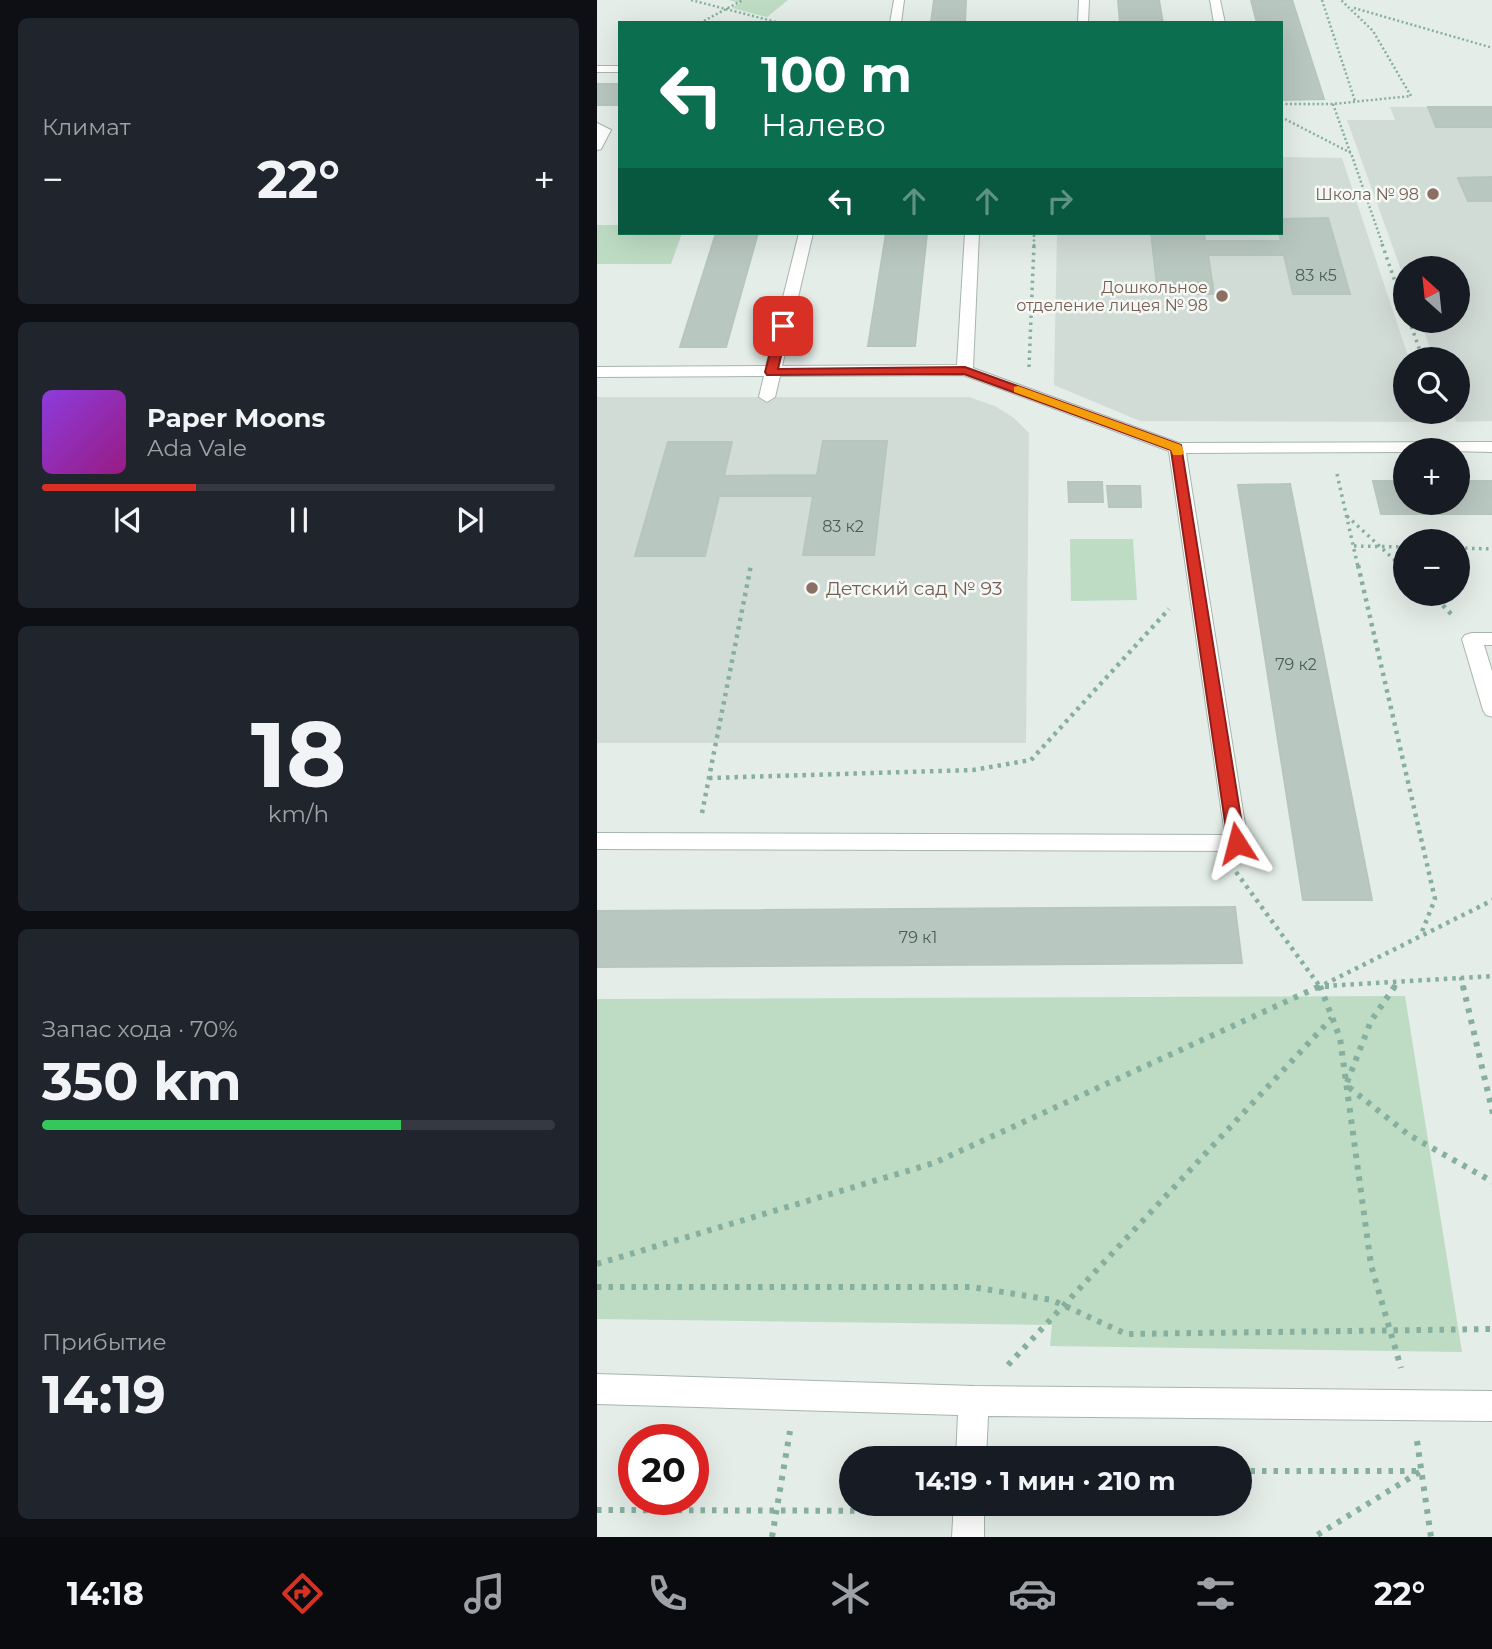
<!DOCTYPE html>
<html lang="ru">
<head>
<meta charset="utf-8">
<style>
	:root { --surface:#171b24; --page:#20242c; --text:#f1f3f6; --muted:#9ea1a6; --line:#363941; --accent:#d93025 }
	body { margin:0; font-family:Montserrat,sans-serif; background:var(--page); color:var(--text); height:100vh; display:flex; flex-direction:column; font-size:26px; white-space:nowrap }
	* { box-sizing:border-box; margin:0 }
	p { font-size:23px; color:var(--muted) }
	.icon { flex:none; width:38px; height:38px; fill:none; stroke:currentColor; stroke-width:2; stroke-linecap:round; stroke-linejoin:round }
	.map { position:relative; flex:1; overflow:hidden }
	.sheet { display:flex; flex-direction:column; gap:18px; padding:18px; background:#0d0f14; width:597px }
	.sheet>* { flex:none }
	.guide { position:absolute; left:21px; top:21px; width:665px; height:214px; border-radius:0px; box-shadow:0 7px 28px #0002; background:#0b6e4f; color:#fff; overflow:hidden }
	.needle { width:46px; rotate:333deg }
	.fabs { position:absolute; left:796px; top:256px; display:grid; gap:14px }
	.fabs a { display:grid; place-items:center; width:77px; height:77px; border-radius:50%; background:var(--surface); box-shadow:0 7px 28px #0002; font-size:35px }
	.speed { position:absolute; left:21px; top:1424px; display:flex; gap:14px; font-size:35px; font-weight:700; text-align:center }
	.speed>* { display:grid; place-content:center; width:91px; height:91px; border-radius:50%; background:var(--surface); box-shadow:0 7px 28px #0002; line-height:1 }
	.speed .limit { border:10px solid #d22; background:#fff; color:#111 }
	.pin { position:absolute; display:grid; place-items:center; width:60px; height:60px; color:#fff; margin:-30px; border-radius:14px; box-shadow:0 4px 10px #0006 }
	.me { position:absolute; width:77px; margin:-38px; rotate:351deg; stroke-linejoin:round; filter:drop-shadow(0 0 5px #0008) }
	.turn { display:flex; align-items:center; gap:24px; height:147px; padding:0 28px; font-size:32px }
	.turn .icon { width:91px; height:91px; stroke-width:2.5 }
	.turn b { display:block; font-size:49px; line-height:60px }
	.lanes { display:flex; align-items:center; height:66px; padding:0 28px; background:#0003; justify-content:center; gap:35px; direction:ltr }
	.lanes .off { opacity:.35 }
	.big { font-size:52px; font-weight:700; line-height:1.1 }
	.sheet .card { flex:1; display:flex; flex-direction:column; justify-content:center; gap:10px; min-width:0; padding:0 24px; border-radius:10px; background:var(--page) }
	.sheet .dial { align-items:center; gap:0 }
	.dial b { font-size:91px; line-height:1 }
	.song { display:flex; align-items:center; gap:21px }
	.cover { width:84px; height:84px; border-radius:10px; background:linear-gradient(135deg,hsl(270 70% 55%),hsl(310 70% 35%)) }
	.played { height:7px; border-radius:4px; background:linear-gradient(90deg,var(--accent) 30%,var(--line) 30%) }
	.keys { display:flex; justify-content:space-around; direction:ltr }
	.heat { display:flex; justify-content:space-between; align-items:center; font-size:38px; direction:ltr }
	.charge { height:10px; border-radius:5px; background:linear-gradient(90deg,#34c759 70%,var(--line) 0) }
	.trip { position:absolute; left:242px; top:1446px; width:413px; height:70px; border-radius:35px; background:var(--surface); box-shadow:0 7px 28px #0002; font-weight:700; line-height:70px; text-align:center }
	.dock { display:flex; height:112px; justify-content:space-around; align-items:center; background:#090b0e; color:var(--muted) }
	.dock .icon { width:49px; height:49px }
	.dock .on { color:var(--accent) }
	.dock b { font-size:32px; color:var(--text) }
	main { display:flex; flex:1; min-height:0 }
	.map>svg:first-child { display:block }
	.built { fill:#d2dcd7 }
	.green { fill:#bedcc4 }
	.building { fill:#b9c7c1; stroke:#b6c6bf; stroke-width:2 }
	.lines { fill:none; stroke-linecap:round; stroke-linejoin:round }
	.minor-casing { stroke:#a7b5af; stroke-width:2 }
	.path-far3 { stroke:#86af9f; stroke-width:2.5; stroke-dasharray:2 2.5; stroke-linecap:butt }
	.path-far2 { stroke:#86af9f; stroke-width:3.5; stroke-dasharray:2.5 4.5; stroke-linecap:butt }
	.path-far1 { stroke:#86af9f; stroke-width:4.5; stroke-dasharray:3.5 5; stroke-linecap:butt }
	.path { stroke:#86af9f; stroke-width:6; stroke-dasharray:4.5 7; stroke-linecap:butt }
	.minor { fill:#fff; fill-rule:evenodd }
	.route { fill:#d93025; stroke:#8d1f18; stroke-width:2 }
	.slow { fill:#f59e0b }
	.education-dot { fill:#8d6e63; stroke:#f4f9f6; stroke-width:2.5 }
	.labels { text-anchor:middle; dominant-baseline:central; stroke-width:5; stroke-linejoin:round; paint-order:stroke }
	.far-education-label { font-size:16px; fill:#785e54; stroke:#f4f9f6; text-anchor:end }
	.number-label { font-size:16px; fill:#496058 }
	.education-label { font-size:19px; fill:#785e54; stroke:#f4f9f6; text-anchor:start }
</style>
</head>
<body>
<main>
<section class="sheet">
<div class="card"><p>Климат</p>
<div class="heat"><a>−</a><b class="big">22°</b><a>+</a></div>
</div>
<div class="card">
<div class="song"><i class="cover"></i><div><b>Paper Moons</b><p>Ada Vale</p></div></div>
<div class="played"></div>
<div class="keys"><svg class="icon" aria-label="previous" viewBox="0 0 24 24"><path d="M18 5L8 12l10 7zM5 5v14"/></svg><svg class="icon" aria-label="pause" viewBox="0 0 24 24"><path d="M8 5v14M16 5v14"/></svg><svg class="icon" aria-label="next" viewBox="0 0 24 24"><path d="M6 5l10 7-10 7zM19 5v14"/></svg></div>
</div>
<div class="card dial"><b>18</b><p>km/h</p></div>
<div class="card"><p>Запас хода · 70%</p><b class="big">350 km</b><div class="charge"></div></div>
<div class="card"><p>Прибытие</p><b class="big">14:19</b></div>
</section>
<div class="map">
<svg width="896" height="1537" viewBox="0 0 896 1537">
	<rect width="100%" height="100%" fill="#e4ede8"/>
	<path class="built" d="M793 107H895V421L859 422 856 411H861V359H837L823 320H861V268H808V281L750 120H798Z
		M684 157 745 158 812 359H808V411H829L833 422 543 421 457 385 460 233H684Z
		M0 397H372L398 406 417 418 432 433 429 743H0Z"/>
	<path class="green" d="M131 0H191L170 17 135 8 143 3Z
		M0 225H23V233H85L74 264H0Z
		M473 539H536L540 600 474 601Z
		M808 996 865 1352 453 1346 455 1325 0 1319V999Z"/>
	<path class="building" d="M337 0H369L368 23H334Z
		M521 0H562L566 23H523Z
		M654 0H695L727 99 684 100V23H660Z
		M0 84H23V105H0Z
		M831 107H896V127H839Z
		M896 177V201H871L861 178Z
		M731 218 753 294H696L687 255H611L617 294H561L554 233H607L608 241H684L682 233H684V219Z
		M119 233H161L129 347H83Z
		M289 233H330L318 346H271Z
		M226 441H290L277 555H206L216 496H122L108 556H38L71 442H135L127 476 220 475Z
		M776 481H808V502H861V481H896V514H784Z
		M471 482H505L506 502H472Z
		M693 484 775 900H706L641 485Z
		M510 486H543L544 507H512Z
		M638 907 645 963 0 967V911Z"/>
	<g class="lines">
		<g class="minor-casing">
			<path id="minor" d="M297 0H307L304 23H293Z
				M482 0H492L491 23H481Z
				M613 0H623L628 23H617Z
				M0 66H23V72H0Z
				M0 123 14 130 4 149 0 150Z
				M202 233H216L185 366 360 365 368 233H382L376 368 582 443 896 442V452L808 450V452L589 453 651 843 648 849 640 851 0 849V833L628 835 572 451 366 375 183 376 178 397 170 402 162 397 167 376 0 377V367L169 366Z
				M875 633H896V645H887L896 674V717L889 715 886 710 865 639 868 635Z
				M0 1374 377 1386 896 1391V1421L391 1416 389 1458H359L361 1415 0 1404Z
				M357 1503H387V1537H355Z"/>
		</g>
		<path class="path-far3" d="M94 0 183 23
			M725 0 758 101
			M757 8 896 48
			M103 23 146 0
			M684 104H736L814 96 776 31 744 0
			M736 104 753 152
			M684 117 754 153 786 246
			M437 246V233"/>
		<path class="path-far2" d="M785 244 808 310
			M812 320 826 359
			M432 367 437 244
			M740 474 761 567
			M750 516 805 567
			M757 546 808 547
			M861 548 896 549"/>
		<path class="path-far1" d="M761 565 838 899 824 934
			M803 565 808 570
			M834 593 857 617
			M112 778 376 770 434 760 572 609
			M105 813 154 565
			M639 872 724 988
			M864 977 866 988
			M728 986 896 976
			M720 988 896 900
			M797 988 801 981"/>
		<path class="path" d="M723 986 743 1038 774 1265 804 1368
			M728 986H732
			M798 986 774 1021 749 1085 812 1135 896 1182
			M866 986 896 1114
			M0 1264 337 1163 723 986
			M0 1287H375L455 1300 529 1334 896 1329
			M411 1365 735 1018
			M820 1441 834 1537
			M642 1471H824L717 1537
			M0 1510 335 1511
			M175 1537 193 1431"/>
		<use href="#minor" class="minor"/>
	</g>
	<path class="route" d="M186 322 191 326 181 369 368 367 584 445 648 843 646 848H634L631 843 574 450 367 374 170 375 168 372 180 326Z"/>
	<path class="slow" d="M421 386 584 445 587 452 585 455H576L574 450 417 392V387Z"/>
	<g class="education-dot">
		<circle cx="836" cy="194" r="7"/>
		<circle cx="625" cy="296" r="7"/>
		<circle cx="215" cy="588" r="7"/>
	</g>
	<g class="labels">
		<g class="far-education-label">
			<text x="822" y="194">Школа № 98</text>
			<text x="611" y="287">Дошкольное<tspan x="611" dy="18">отделение лицея № 98</tspan></text>
		</g>
		<g class="number-label">
			<text x="719" y="275">83 к5</text>
			<text x="246" y="526">83 к2</text>
			<text x="699" y="664">79 к2</text>
			<text x="321" y="937">79 к1</text>
		</g>
		<g class="education-label">
			<text x="229" y="588">Детский сад № 93</text>
		</g>
	</g>
</svg>
<div class="fabs">
<a><svg class="needle" viewBox="-14 -14 28 28"><path d="M0-13l5 13h-10z" fill="#e53935"/><path d="M0 13l5-13h-10z" fill="#9ea1a6"/></svg></a>
<a><svg class="icon" aria-label="search" viewBox="0 0 24 24"><circle cx="10" cy="10" r="6"/><path d="M15 15l6 6"/></svg></a>
<a>+</a>
<a>−</a>
</div>
<div class="speed"><div class="limit">20</div></div>
<div class="pin" style="left:186px;top:326px;background:#d93025"><svg class="icon" aria-label="arrive" viewBox="0 0 24 24"><path d="M6 21V4h12l-3 4 3 4H6"/></svg></div>
<svg class="me" style="left:640px;top:843px" viewBox="-20 -20 40 40"><path d="M0-17L14 15 0 8-14 15z" fill="#d93025" stroke="#fff" stroke-width="4"/></svg>
<div class="trip">14:19 · 1 мин · 210 m</div>
<div class="guide">
<div class="turn"><svg class="icon" aria-label="left" viewBox="0 0 24 24"><path d="M17 20v-9H6M10 6l-5 5 5 5"/></svg><div><b>100 m</b>Налево</div></div>
<div class="lanes"><svg class="icon" aria-label="left" viewBox="0 0 24 24"><path d="M17 20v-9H6M10 6l-5 5 5 5"/></svg><svg class="icon off" aria-label="ahead" viewBox="0 0 24 24"><path d="M12 20V5M6 11l6-6 6 6"/></svg><svg class="icon off" aria-label="ahead" viewBox="0 0 24 24"><path d="M12 20V5M6 11l6-6 6 6"/></svg><svg class="icon off" aria-label="right" viewBox="0 0 24 24"><path d="M7 20v-9h11M14 6l5 5-5 5"/></svg></div>
</div>
</div>
</main>
<nav class="dock">
<b>14:18</b>
<svg class="icon on" aria-label="directions" viewBox="0 0 24 24"><path d="M12 3l9 9-9 9-9-9zM9 14v-3h6M13 9l2 2-2 2"/></svg>
<svg class="icon" aria-label="music" viewBox="0 0 24 24"><path d="M9 18V5l10-2v13"/><circle cx="6" cy="18" r="3"/><circle cx="16" cy="16" r="3"/></svg>
<svg class="icon" aria-label="phone" viewBox="0 0 24 24"><path d="M5 4h4l2 5-3 2q2 4 5 5l2-3 5 2v4C11 20 4 13 5 4z"/></svg>
<svg class="icon" aria-label="climate" viewBox="0 0 24 24"><path d="M12 3v18M4 7l16 10M4 17L20 7"/></svg>
<svg class="icon" aria-label="car" viewBox="0 0 24 24"><path d="M5 17H2v-5l4-1 3-4h7l3 4 3 1v5h-3M9 17h6M6 11h13"/><circle cx="7" cy="17" r="2"/><circle cx="17" cy="17" r="2"/></svg>
<svg class="icon" aria-label="filters" viewBox="0 0 24 24"><path d="M4 7h16M4 17h16"/><circle cx="9" cy="7" r="2"/><circle cx="15" cy="17" r="2"/></svg>
<b>22°</b>
</nav>
</body>
</html>
